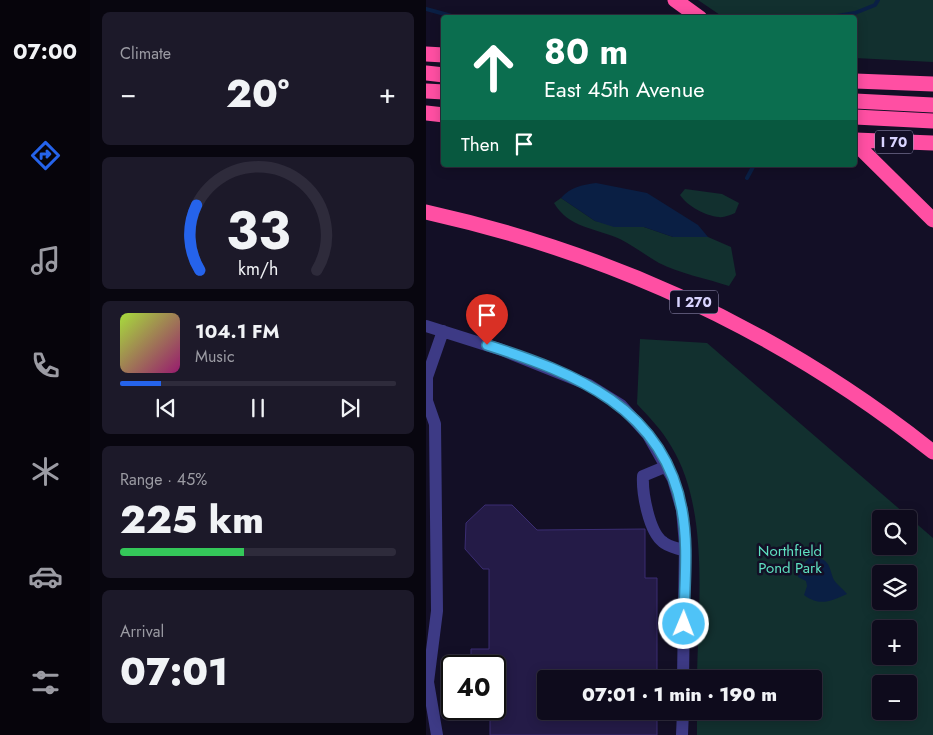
<!DOCTYPE html>
<html lang="en">
<head>
<meta charset="utf-8">
<style>
	:root { --surface:#0e0b1c; --page:#1c1929; --text:#f1f3f6; --muted:#9b9ba3; --line:#2e2b3b; --accent:#2563eb }
	body { margin:0; font-family:Jost,sans-serif; background:var(--page); color:var(--text); height:100vh; display:flex; flex-direction:column; font-size:19px; white-space:nowrap }
	* { box-sizing:border-box; margin:0 }
	p { font-size:16px; color:var(--muted) }
	.icon { flex:none; width:28px; height:28px; fill:none; stroke:currentColor; stroke-width:2; stroke-linecap:round; stroke-linejoin:round }
	.map { position:relative; flex:1; overflow:hidden }
	.details { display:flex; flex-direction:column; gap:12px; padding:12px; background:#08060f; width:336px }
	.details>* { flex:none }
	.top-card { position:absolute; left:15px; top:15px; width:416px; height:152px; border-radius:5px; box-shadow:0 2px 12px #0003,0 0 0 1px var(--line); background:#0b6e4f; color:#fff; overflow:hidden }
	.tools { position:absolute; left:446px; top:510px; display:grid; gap:10px }
	.tools a { display:grid; place-items:center; width:45px; height:45px; border-radius:5px; background:var(--surface); box-shadow:0 2px 12px #0003,0 0 0 1px var(--line); font-size:25px }
	.speed { position:absolute; left:15px; top:655px; display:flex; gap:10px; font-size:25px; font-weight:700; text-align:center }
	.speed>* { display:grid; place-content:center; width:65px; height:65px; border-radius:50%; background:var(--surface); box-shadow:0 2px 12px #0003,0 0 0 1px var(--line); line-height:1 }
	.speed .limit { border:2px solid #111; border-radius:8px; background:#fff; color:#111 }
	.pin { position:absolute; display:grid; place-items:center; width:42px; height:42px; color:#fff; margin:-51px -21px; border-radius:50% 50% 50% 0; rotate:-45deg; box-shadow:0 0 5px #0007 }
	.pin .icon { rotate:45deg }
	.me { position:absolute; width:55px; margin:-28px; rotate:1deg; stroke-linejoin:round; filter:drop-shadow(0 0 4px #0008) }
	.turn { display:flex; align-items:center; gap:18px; height:105px; padding:0 20px; font-size:22px }
	.turn .icon { width:65px; height:65px; stroke-width:2.5 }
	.turn b { display:block; font-size:35px; line-height:42px }
	.then { display:flex; align-items:center; height:48px; padding:0 20px; background:#0003; gap:10px; font-size:19px }
	.big { font-size:38px; font-weight:800; line-height:1.1 }
	.details .widget { flex:1; display:flex; flex-direction:column; justify-content:center; gap:8px; min-width:0; padding:0 18px; border-radius:8px; background:var(--page) }
	.details .dial { align-items:center; gap:0 }
	.dial svg { height:130px; overflow:visible; fill:none; stroke:var(--line); stroke-width:7; stroke-linecap:round; text-anchor:middle }
	.dial text { fill:var(--text); stroke:none }
	.song { display:flex; align-items:center; gap:15px }
	.cover { width:60px; height:60px; border-radius:8px; background:linear-gradient(135deg,hsl(80 70% 55%),hsl(320 70% 35%)) }
	.played { height:5px; border-radius:2px; background:linear-gradient(90deg,var(--accent) 15%,var(--line) 15%) }
	.keys { display:flex; justify-content:space-around; direction:ltr }
	.heat { display:flex; justify-content:space-between; align-items:center; font-size:28px; direction:ltr }
	.charge { height:8px; border-radius:4px; background:linear-gradient(90deg,#34c759 45%,var(--line) 0) }
	.trip { position:absolute; left:111px; top:670px; width:285px; height:50px; border-radius:5px; background:var(--surface); box-shadow:0 2px 12px #0003,0 0 0 1px var(--line); font-weight:800; line-height:50px; text-align:center }
	main { display:flex; flex:1; min-height:0 }
	.dock { display:flex; flex-direction:column; width:90px; justify-content:space-around; align-items:center; background:#06040b; color:var(--muted) }
	.dock .icon { width:35px; height:35px }
	.dock .on { color:var(--accent) }
	.dock b { font-size:22px; color:var(--text) }
	.map>svg:first-child { display:block }
	.green { fill:#12302f; fill-rule:evenodd }
	.water { fill:#0a1f44 }
	.lines { fill:none; stroke-linecap:round; stroke-linejoin:round }
	.stream { stroke:#0a1f44; stroke-width:4 }
	.building { fill:#241b47; stroke:#3b2d73 }
	.minor { stroke:#3d3a85; stroke-width:12 }
	.highway { stroke:#ff4fa3; stroke-width:15 }
	.route-casing { stroke:#337fa1; stroke-width:12 }
	.route { stroke:#4fc3f7; stroke-width:9 }
	.labels { text-anchor:middle; dominant-baseline:central; stroke-width:5; stroke-linejoin:round; paint-order:stroke }
	.shield { fill:#130f26; stroke:#9e99be; stroke-width:1 }
	.shield-label { font-size:14px; font-weight:bold; fill:#d9d4ff }
	.park-label { font-size:15px; fill:#5fe0c0; stroke:#130f26 }
</style>
</head>
<body>
<main>
<nav class="dock">
<b>07:00</b>
<svg class="icon on" aria-label="directions" viewBox="0 0 24 24"><path d="M12 3l9 9-9 9-9-9zM9 14v-3h6M13 9l2 2-2 2"/></svg>
<svg class="icon" aria-label="music" viewBox="0 0 24 24"><path d="M9 18V5l10-2v13"/><circle cx="6" cy="18" r="3"/><circle cx="16" cy="16" r="3"/></svg>
<svg class="icon" aria-label="phone" viewBox="0 0 24 24"><path d="M5 4h4l2 5-3 2q2 4 5 5l2-3 5 2v4C11 20 4 13 5 4z"/></svg>
<svg class="icon" aria-label="climate" viewBox="0 0 24 24"><path d="M12 3v18M4 7l16 10M4 17L20 7"/></svg>
<svg class="icon" aria-label="car" viewBox="0 0 24 24"><path d="M5 17H2v-5l4-1 3-4h7l3 4 3 1v5h-3M9 17h6M6 11h13"/><circle cx="7" cy="17" r="2"/><circle cx="17" cy="17" r="2"/></svg>
<svg class="icon" aria-label="filters" viewBox="0 0 24 24"><path d="M4 7h16M4 17h16"/><circle cx="9" cy="7" r="2"/><circle cx="15" cy="17" r="2"/></svg>
</nav>
<section class="details">
<div class="widget"><p>Climate</p>
<div class="heat"><a>−</a><b class="big">20°</b><a>+</a></div>
</div>
<div class="widget dial"><svg viewBox="0 0 100 80">
<path d="M14 69A42 42 0 1 1 86 69"/>
<path d="M14 69A42 42 0 0 1 12 29" stroke="#2563eb"/>
<text x="50" y="56" font-size="32" font-weight="700">33</text>
<text x="50" y="72" font-size="11">km/h</text>
</svg></div>
<div class="widget">
<div class="song"><i class="cover"></i><div><b>104.1 FM</b><p>Music</p></div></div>
<div class="played"></div>
<div class="keys"><svg class="icon" aria-label="previous" viewBox="0 0 24 24"><path d="M18 5L8 12l10 7zM5 5v14"/></svg><svg class="icon" aria-label="pause" viewBox="0 0 24 24"><path d="M8 5v14M16 5v14"/></svg><svg class="icon" aria-label="next" viewBox="0 0 24 24"><path d="M6 5l10 7-10 7zM19 5v14"/></svg></div>
</div>
<div class="widget"><p>Range · 45%</p><b class="big">225 km</b><div class="charge"></div></div>
<div class="widget"><p>Arrival</p><b class="big">07:01</b></div>
</section>
<div class="map">
<svg width="507" height="735" viewBox="0 0 507 735">
	<rect width="100%" height="100%" fill="#130f26"/>
	<path class="green" d="M272 0H507V62L429 58V18L297 17Z
		M259 189 296 194 313 203 309 213C304 215 297 218 293 217 280 216 261 206 254 195Z
		M135 198 169 221 218 227 247 237H282L305 247 310 275 303 286C282 279 252 273 233 263 219 255 208 246 194 239 169 228 143 228 128 203Z
		M214 339 281 343 507 538V735H271V711H388V679H271C272 607 284 509 245 446 236 430 223 417 211 404ZM455 519H482V546H455ZM455 574H482V601H455ZM455 629H482V656H455ZM455 684H482V711H455Z"/>
	<path class="water" d="M170 183 221 193 272 225 282 237H247L218 227H188L169 221 135 198C145 187 155 185 170 183Z
		M383 558C403 558 402 563 407 578 409 583 417 589 421 594 405 601 394 607 378 595L381 586 380 581 372 577 373 568Z"/>
	<g class="lines">
		<path class="stream" d="M0 9 33 18
			M399 18 429 13 449 5 452 0
			M321 178 328 165"/>
	</g>
	<path class="building" d="M59 505H86L111 530 219 529V578H231V679H120V711H231V735H64V716H45V709H69V666H45V649H63V569H57L39 549 40 523Z"/>
	<g class="lines">
		<path class="minor" d="M0 326 76 350 163 385 195 405 222 435 247 479 256 510 259 545 257 679
			M241 466 217 476C216 493 223 532 237 542 242 547 252 548 259 551
			M11 735 2 682 11 611 9 424 1 401V377L17 331
			M256 735 257 711"/>
		<path class="highway" d="M249 0 274 18
			M0 54 18 55
			M0 73 18 75
			M429 81 507 84
			M0 91 18 92
			M429 101 507 105
			M0 113 18 115
			M429 117 507 121
			M429 140 507 143
			M429 143 507 220
			M0 212C189 254 356 332 507 452"/>
	</g>
	<g class="lines">
		<g class="route-casing">
			<path id="route" d="M61 345C149 373 238 408 256 510 263 547 258 587 258 624"/>
		</g>
		<use href="#route" class="route"/>
	</g>
	<g class="labels">
		<g class="shield">
			<rect x="449" y="130.5" width="38" height="23" rx="4"/>
			<rect x="244" y="290.5" width="48" height="23" rx="4"/>
		</g>
		<g class="shield-label">
			<text x="468" y="142">I 70</text>
			<text x="268" y="302">I 270</text>
		</g>
		<g class="park-label">
			<text x="364" y="551">Northfield<tspan x="364" dy="17">Pond Park</tspan></text>
		</g>
	</g>
</svg>
<div class="tools">
<a><svg class="icon" aria-label="search" viewBox="0 0 24 24"><circle cx="10" cy="10" r="6"/><path d="M15 15l6 6"/></svg></a>
<a><svg class="icon" aria-label="layers" viewBox="0 0 24 24"><path d="M12 4l9 5-9 5-9-5zM3 14l9 5 9-5"/></svg></a>
<a>+</a>
<a>−</a>
</div>
<div class="speed"><div class="limit">40</div></div>
<div class="pin" style="left:61px;top:345px;background:#d93025"><svg class="icon" aria-label="arrive" viewBox="0 0 24 24"><path d="M6 21V4h12l-3 4 3 4H6"/></svg></div>
<svg class="me" style="left:258px;top:624px" viewBox="-20 -20 40 40"><circle r="17" fill="#4fc3f7" stroke="#fff" stroke-width="3"/><path d="M0-11L8 9 0 5-8 9z" fill="#fff"/></svg>
<div class="trip">07:01 · 1 min · 190 m</div>
<div class="top-card">
<div class="turn"><svg class="icon" aria-label="ahead" viewBox="0 0 24 24"><path d="M12 20V5M6 11l6-6 6 6"/></svg><div><b>80 m</b>East 45th Avenue</div></div>
<div class="then">Then<svg class="icon" aria-label="arrive" viewBox="0 0 24 24"><path d="M6 21V4h12l-3 4 3 4H6"/></svg></div>
</div>
</div>
</main>
</body>
</html>
